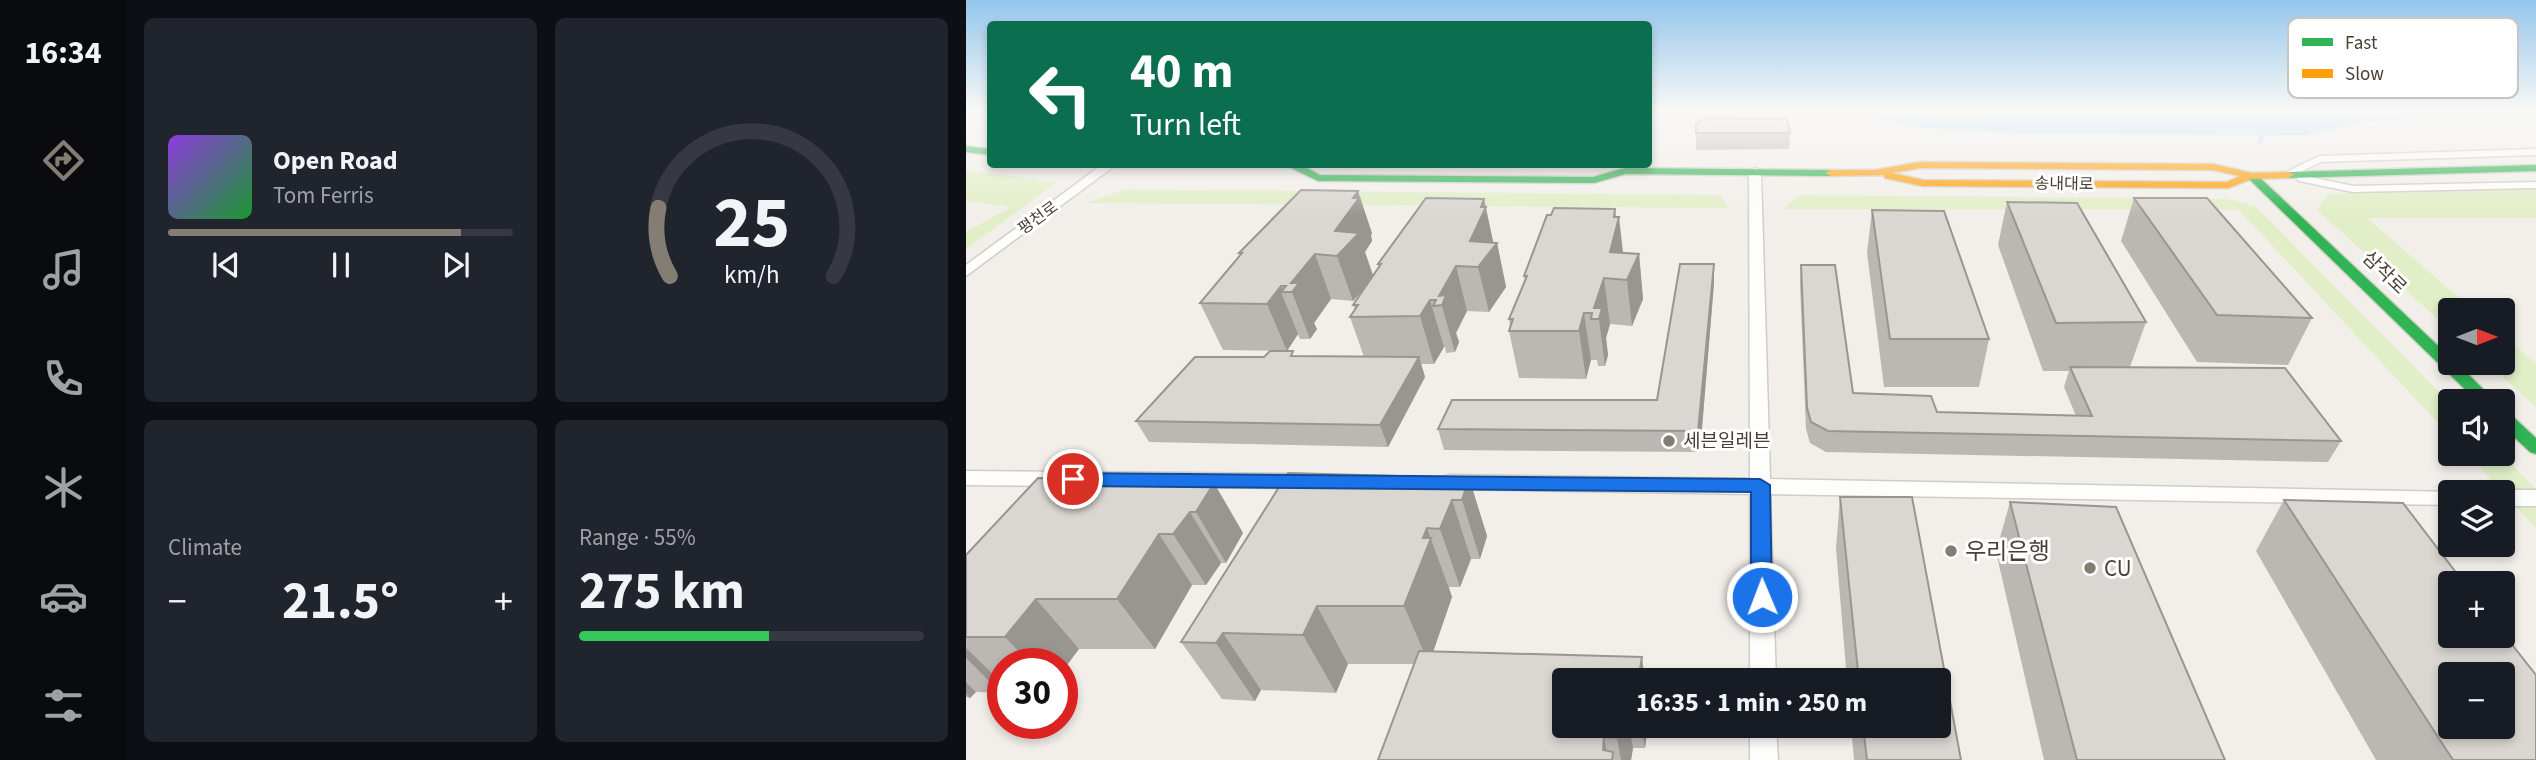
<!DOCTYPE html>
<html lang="en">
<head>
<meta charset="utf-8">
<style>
	:root { --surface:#171b24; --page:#20242c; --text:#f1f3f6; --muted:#9ea1a6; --line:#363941; --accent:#847d74 }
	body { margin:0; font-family:"Source Sans 3","Noto Sans KR",sans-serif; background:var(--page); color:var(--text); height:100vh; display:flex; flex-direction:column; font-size:26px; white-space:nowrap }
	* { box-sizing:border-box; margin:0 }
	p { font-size:23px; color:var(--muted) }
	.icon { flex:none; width:38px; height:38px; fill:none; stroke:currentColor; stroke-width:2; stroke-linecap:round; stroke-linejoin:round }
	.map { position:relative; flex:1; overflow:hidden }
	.drawer { display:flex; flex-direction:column; gap:18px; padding:18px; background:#0d0f14; width:840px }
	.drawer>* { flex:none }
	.banner { position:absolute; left:21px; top:21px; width:665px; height:147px; border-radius:7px; box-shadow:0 4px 10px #0003; background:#0b6e4f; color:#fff; overflow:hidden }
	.needle { width:46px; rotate:90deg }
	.fabs { position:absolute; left:1472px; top:298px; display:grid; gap:14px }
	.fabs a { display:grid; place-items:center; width:77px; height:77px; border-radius:7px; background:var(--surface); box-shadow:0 4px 10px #0003; font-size:35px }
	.speed { position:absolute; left:21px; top:648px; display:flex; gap:14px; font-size:35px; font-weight:700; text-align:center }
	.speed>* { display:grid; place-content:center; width:91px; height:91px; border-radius:50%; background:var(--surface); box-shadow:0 4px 10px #0003; line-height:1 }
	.speed .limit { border:10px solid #d22; background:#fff; color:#111 }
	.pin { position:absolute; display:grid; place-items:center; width:60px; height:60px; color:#fff; margin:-30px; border:4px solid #fff; border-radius:50%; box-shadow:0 2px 7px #0007 }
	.me { position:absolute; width:77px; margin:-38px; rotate:359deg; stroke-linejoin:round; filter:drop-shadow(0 0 5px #0008) }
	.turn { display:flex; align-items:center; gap:24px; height:147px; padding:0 28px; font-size:32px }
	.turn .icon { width:91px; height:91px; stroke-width:2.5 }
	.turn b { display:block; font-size:49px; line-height:60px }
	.big { font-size:52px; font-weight:700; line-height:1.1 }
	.drawer .widget { flex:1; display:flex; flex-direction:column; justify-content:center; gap:10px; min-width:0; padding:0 24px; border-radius:10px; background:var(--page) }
	.drawer .dial { align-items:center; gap:0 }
	.dial svg { height:182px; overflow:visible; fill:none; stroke:var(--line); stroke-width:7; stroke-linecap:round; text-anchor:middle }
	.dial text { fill:var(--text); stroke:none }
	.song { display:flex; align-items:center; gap:21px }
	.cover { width:84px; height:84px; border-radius:10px; background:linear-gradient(135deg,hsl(270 70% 55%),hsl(130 70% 35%)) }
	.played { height:7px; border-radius:4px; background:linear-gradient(90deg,var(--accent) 85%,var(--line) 85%) }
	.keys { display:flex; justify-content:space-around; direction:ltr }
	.heat { display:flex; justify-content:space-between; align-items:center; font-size:38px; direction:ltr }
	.charge { height:10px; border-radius:5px; background:linear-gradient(90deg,#34c759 55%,var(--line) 0) }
	.drawer .tiles { flex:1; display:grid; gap:18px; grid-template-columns:repeat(2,1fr) }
	.trip { position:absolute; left:586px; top:668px; width:399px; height:70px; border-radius:7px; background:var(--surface); box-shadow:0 4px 10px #0003; font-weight:700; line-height:70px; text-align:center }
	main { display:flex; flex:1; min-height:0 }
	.tab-bar { display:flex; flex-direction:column; width:126px; justify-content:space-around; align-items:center; background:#090b0e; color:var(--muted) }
	.tab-bar .icon { width:49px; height:49px }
	.tab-bar .on { color:var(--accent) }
	.tab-bar b { font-size:32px; color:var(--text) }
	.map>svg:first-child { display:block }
	.green { fill:#e2eec7 }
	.water { fill:#b6e1f4 }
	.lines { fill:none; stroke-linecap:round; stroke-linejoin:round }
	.stream { stroke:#b6e1f4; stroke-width:4.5 }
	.lane-casing { stroke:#d0cdc7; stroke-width:9 }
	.street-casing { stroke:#d0cdc7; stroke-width:3 }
	.fast-casing { stroke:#d4cec1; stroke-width:3 }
	.slow-casing { stroke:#d4cec1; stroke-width:3 }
	.lane { stroke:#fdfdfc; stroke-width:6 }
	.street { fill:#fdfdfc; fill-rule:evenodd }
	.fast { fill:#30b455; fill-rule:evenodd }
	.slow { fill:#ff9f0a; fill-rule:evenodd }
	.wall { fill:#bbb8b4 }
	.shaded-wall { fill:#999692 }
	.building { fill:#dad6d1; stroke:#999692; stroke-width:2; fill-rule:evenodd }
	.route { fill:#1a73e8; stroke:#114b97; stroke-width:2 }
	.poi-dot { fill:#847d74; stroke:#fff; stroke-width:2.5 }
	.labels { text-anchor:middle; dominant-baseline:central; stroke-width:6; stroke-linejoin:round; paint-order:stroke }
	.far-street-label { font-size:16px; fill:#493f35; stroke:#fff }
	.street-label { font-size:19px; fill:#493f35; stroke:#fff }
	.poi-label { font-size:19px; fill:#493f35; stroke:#fff; text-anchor:start }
	.near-poi-label { font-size:23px; fill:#493f35; stroke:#fff; text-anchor:start }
	.key { fill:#fff; stroke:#c8c5c2; stroke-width:2 }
	.key-label { font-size:19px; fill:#493f35 }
</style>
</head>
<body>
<main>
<nav class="tab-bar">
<b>16:34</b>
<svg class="icon on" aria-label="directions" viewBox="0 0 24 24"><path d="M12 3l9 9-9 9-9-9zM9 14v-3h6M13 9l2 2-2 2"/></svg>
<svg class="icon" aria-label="music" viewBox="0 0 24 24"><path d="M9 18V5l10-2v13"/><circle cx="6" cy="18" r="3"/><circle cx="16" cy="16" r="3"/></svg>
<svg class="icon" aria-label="phone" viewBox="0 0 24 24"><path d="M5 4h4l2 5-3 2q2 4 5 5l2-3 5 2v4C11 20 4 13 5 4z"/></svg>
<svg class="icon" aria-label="climate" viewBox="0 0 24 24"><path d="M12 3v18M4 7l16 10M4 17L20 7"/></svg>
<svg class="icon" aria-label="car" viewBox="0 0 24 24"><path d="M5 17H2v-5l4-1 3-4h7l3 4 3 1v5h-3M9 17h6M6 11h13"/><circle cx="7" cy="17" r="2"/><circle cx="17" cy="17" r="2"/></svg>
<svg class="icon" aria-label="filters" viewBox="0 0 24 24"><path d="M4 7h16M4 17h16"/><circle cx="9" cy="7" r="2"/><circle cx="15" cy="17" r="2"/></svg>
</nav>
<section class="drawer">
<div class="tiles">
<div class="widget">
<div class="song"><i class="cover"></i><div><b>Open Road</b><p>Tom Ferris</p></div></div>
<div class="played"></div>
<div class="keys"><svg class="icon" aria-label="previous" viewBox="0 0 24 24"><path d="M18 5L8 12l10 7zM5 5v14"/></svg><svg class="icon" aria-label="pause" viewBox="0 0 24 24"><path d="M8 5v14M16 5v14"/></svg><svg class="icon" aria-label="next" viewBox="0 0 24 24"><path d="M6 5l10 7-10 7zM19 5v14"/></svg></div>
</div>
<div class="widget dial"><svg viewBox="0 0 100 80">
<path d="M14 69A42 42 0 1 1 86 69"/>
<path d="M14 69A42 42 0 0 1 9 39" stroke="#847d74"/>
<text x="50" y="56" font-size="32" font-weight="700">25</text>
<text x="50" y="72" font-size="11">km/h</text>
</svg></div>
<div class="widget"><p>Climate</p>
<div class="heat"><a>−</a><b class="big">21.5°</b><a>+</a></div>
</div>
<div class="widget"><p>Range · 55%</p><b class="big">275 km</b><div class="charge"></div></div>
</div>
</section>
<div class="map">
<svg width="1570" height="760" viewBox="0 0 1570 760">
	<rect width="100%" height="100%" fill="#f2efea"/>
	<path class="green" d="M0 171 91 182 0 249V232L45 207 0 201Z
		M1570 187V218H1401L1507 310H1484V330L1351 210 1362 194Z
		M160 189 754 195 762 208 120 203Z
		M834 195 1262 199 1289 206 1484 403V436L1273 210 817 209Z
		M1537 335 1570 364V407L1520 362H1536Z
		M1500 453H1534L1570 489V528Z"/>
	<path class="water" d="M875 111H957L993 117 1014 116 1013 111H1570V119L1503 117 1405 121 1341 135 1069 134 953 128Z"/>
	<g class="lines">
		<path class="stream" d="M1294 143 1302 111"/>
		<g class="lane-casing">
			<path id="lane" d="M1323 174 1354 159 1570 152
				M1334 178 1387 189 1570 185"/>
		</g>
		<g class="street-casing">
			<path id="street" d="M137 164H151L0 276V265Z
				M789 168 795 172 804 479 1491 492H1484V505L804 494 810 681H784V494L483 489 476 487 473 482 476 477 483 475 784 479 783 172Z
				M0 471 339 474 346 476 349 481 346 486 339 488 0 485Z
				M1536 490H1570V506H1536V492H1532Z
				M784 726H810L812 760H784Z"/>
		</g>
		<g class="fast-casing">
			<path id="fast" d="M0 146 24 149V155L0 152Z
				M140 164H346L339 167 354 175 627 177 659 168 865 170 871 173 865 176 660 174 628 183 352 181 323 167H145Z
				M1570 165V171L1322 178 1316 175 1322 172Z
				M1282 174H1290L1484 357V362H1490L1529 401H1511L1282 178Z
				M1536 411 1542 412 1570 438V454L1564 452 1536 426Z"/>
		</g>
		<g class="slow-casing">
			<path id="slow" d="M954 162 1247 164 1286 173 1322 172 1328 175 1322 178 1285 179 1262 188 957 186 919 178 918 175 865 176 859 173 865 170H909ZM954 168 1247 170 1274 176 1261 182 957 180 926 173Z"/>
		</g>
		<use href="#lane" class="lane"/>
		<use href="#street" class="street"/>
		<use href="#fast" class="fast"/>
		<use href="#slow" class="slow"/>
	</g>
	<path class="wall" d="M730 133H824L823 149 730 150Z
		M1168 198 1346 318 1322 365 1231 362 1155 241Z
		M518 199 527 242 531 243 540 287 523 312 501 311 490 333 493 342 489 352 480 353 479 347H478L468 364H455L459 377 422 447 183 442 170 421 330 356 398 357 384 317 389 310 387 305 402 284 387 301 365 299 348 323 351 329 344 339H334L332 334 321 351 257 350 234 303 274 256 273 253 406 233 405 235 406 241 399 252 407 276 413 268 412 264Z
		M1041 202 1180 322 1164 367 1375 441 1362 462 860 452 844 443 840 429 834 284 835 265 887 393 971 412 1110 416 1098 387 1103 371H1077L1032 245Z
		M906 210 1023 339 1013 387H918L901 253Z
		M649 217 657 253 673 254 677 299 666 326 644 324 640 338 642 355 639 366H632L631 360H625L620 379 553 378 543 331 544 327 543 319 559 281 558 276Z
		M748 264V283L734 452 478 450 472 429 691 400Z
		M503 478 521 536 514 559H505L494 587H483L486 597 467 651 598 681V726H682L679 748H667L665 760H412L448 664H382L370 693 295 690 289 701 256 699 215 642Z
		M248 483 277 533 260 563H255L240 585H226L189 649H113L96 663H37V690L35 693 10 692 4 698 0 697V555Z
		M874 497H946L995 760H888L885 726H973V681H881L870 548Z
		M1318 500 1570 760H1410L1290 551Z
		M1044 502 1259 760H1078L1030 552Z"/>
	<path class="shaded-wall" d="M392 191 406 233 405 235 406 241 399 252 408 278 387 301 371 256 369 231 387 198Z
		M518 199 528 246 531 243 540 287 523 312 512 267 504 241Z
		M649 209 651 228 653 217 658 261 644 252Z
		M349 254 365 299 348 323 351 329 344 339 326 292 325 283Z
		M673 254 677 299 666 326 661 280Z
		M748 264V283L734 452 732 431Z
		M490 266 501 311 490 333 493 342 489 352 473 296Z
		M638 278 644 324 640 338 642 355 639 366 633 319 628 308Z
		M315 286 317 292H315L332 334 321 351 301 304Z
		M464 300 478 347 468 364 454 316Z
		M618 313 625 360 620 379 613 331Z
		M453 357 459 377 422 447 414 425Z
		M503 478 521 536 514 559 496 500Z
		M248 483 277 533 260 563 230 512Z
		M486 500 505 559 494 587 474 529Z
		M224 512 255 563 240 585 207 534Z
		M461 528 486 597 463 664 438 606 457 538Z
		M193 534 226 585 189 649 151 599Z
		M70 599 113 649 96 672V663H64L39 637Z
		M351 606 382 664 370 693 337 635Z
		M257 633 295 690 289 701 250 643Z
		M0 648 37 684V690L35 693 0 658Z
		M676 657 679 681H672Z
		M0 682 10 692 4 698 0 694Z
		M653 726H663L667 748 665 760H655L651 738Z
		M675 726H682L679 748Z
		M638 737 642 760 637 750Z"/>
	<path class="building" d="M741 118 821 119 824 133H730V123Z
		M335 190 392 191 387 198H393L369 231 393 233 371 256 349 254 325 283H333L326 292H315L320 286H315L301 304 234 303 276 253H273Z
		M460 198 518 199 515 207H520L504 241 531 243 512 267 490 266 473 296 480 295 476 305 467 306 470 300H464L454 316 384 317 392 305H387L415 264H412Z
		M1168 198H1241L1346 318 1251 315Z
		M1041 202 1111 203 1180 322 1090 323Z
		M588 208 649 209 648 217H653L644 252 673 254 661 280 638 278 628 308H636L633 319H625L626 313H618L613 331H543L547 319H543L561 276H558L581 215H585Z
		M906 210 978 211 1023 339H924Z
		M714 264H748L732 431 472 429 486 400H691Z
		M835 265H869L887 393 965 396 971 412 1126 416 1104 367 1319 368 1375 441 862 431 845 422 841 408Z
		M304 351H327L325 356 453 357 414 425 170 421 229 357H298Z
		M322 473 503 478 496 500H486L474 529 461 528 457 538H465L438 606H351L337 635 257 633 250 643 215 642Z
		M72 478 248 483 230 512H224L207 534H193L151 599H70L39 637H0V555Z
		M874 497H946L995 760H901L897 726H973V681H893Z
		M1318 500 1437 503 1498 583H1484V635H1536V632L1570 675V760H1487ZM1484 674H1536V726H1484Z
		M1044 502 1150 507 1259 760H1111Z
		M453 651 676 657 672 681H598V726H653L651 738 638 737 637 750 647 752 646 760H412Z"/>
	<linearGradient id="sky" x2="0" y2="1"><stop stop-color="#94c6ed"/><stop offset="0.51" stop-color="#f9f8f6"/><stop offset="1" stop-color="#f9f8f6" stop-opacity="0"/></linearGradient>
	<rect width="1570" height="217" fill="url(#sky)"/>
	<path class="route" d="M107 473 794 479 804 485 806 597 803 603 796 606 788 603 785 597V492L107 486 98 479Z"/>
	<g class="poi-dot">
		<circle cx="703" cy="441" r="7"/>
		<circle cx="985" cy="551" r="7"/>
		<circle cx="1124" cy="568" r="7"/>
	</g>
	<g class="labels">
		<g class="far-street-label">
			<text transform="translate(1098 184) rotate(1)">송내대로</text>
			<text transform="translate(72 218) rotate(-36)">평천로</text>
		</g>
		<g class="street-label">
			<text transform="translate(1418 273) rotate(44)">삼작로</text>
		</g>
		<g class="poi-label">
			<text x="717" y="441">세븐일레븐</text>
		</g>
		<g class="near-poi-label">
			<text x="999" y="551">우리은행</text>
			<text x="1138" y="568">CU</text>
		</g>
	</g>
	<rect x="1322" y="18" width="230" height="80" rx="10" class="key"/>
	<rect x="1336" y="38" width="31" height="8" fill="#30b455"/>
	<rect x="1336" y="69" width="31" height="9" fill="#ff9f0a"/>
	<g class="key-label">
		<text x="1379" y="49">Fast</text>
		<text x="1379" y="80">Slow</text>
	</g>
</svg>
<div class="fabs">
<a><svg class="needle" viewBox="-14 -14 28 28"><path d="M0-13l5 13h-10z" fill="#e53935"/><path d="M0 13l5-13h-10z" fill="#9ea1a6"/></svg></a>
<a><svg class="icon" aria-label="sound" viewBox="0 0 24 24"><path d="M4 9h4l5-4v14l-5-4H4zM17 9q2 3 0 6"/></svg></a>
<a><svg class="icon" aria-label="layers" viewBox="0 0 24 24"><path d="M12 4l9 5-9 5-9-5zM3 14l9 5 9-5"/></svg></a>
<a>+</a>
<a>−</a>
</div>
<div class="speed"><div class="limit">30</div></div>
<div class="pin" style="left:107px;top:479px;background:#d93025"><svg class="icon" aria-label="arrive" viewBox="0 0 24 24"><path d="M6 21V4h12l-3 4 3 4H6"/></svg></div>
<svg class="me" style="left:796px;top:597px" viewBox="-20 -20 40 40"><circle r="17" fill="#1a73e8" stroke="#fff" stroke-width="3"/><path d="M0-11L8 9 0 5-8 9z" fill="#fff"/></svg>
<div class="trip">16:35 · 1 min · 250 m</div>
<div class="banner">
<div class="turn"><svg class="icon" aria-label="left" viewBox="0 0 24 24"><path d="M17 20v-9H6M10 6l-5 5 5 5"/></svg><div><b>40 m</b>Turn left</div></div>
</div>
</div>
</main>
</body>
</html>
